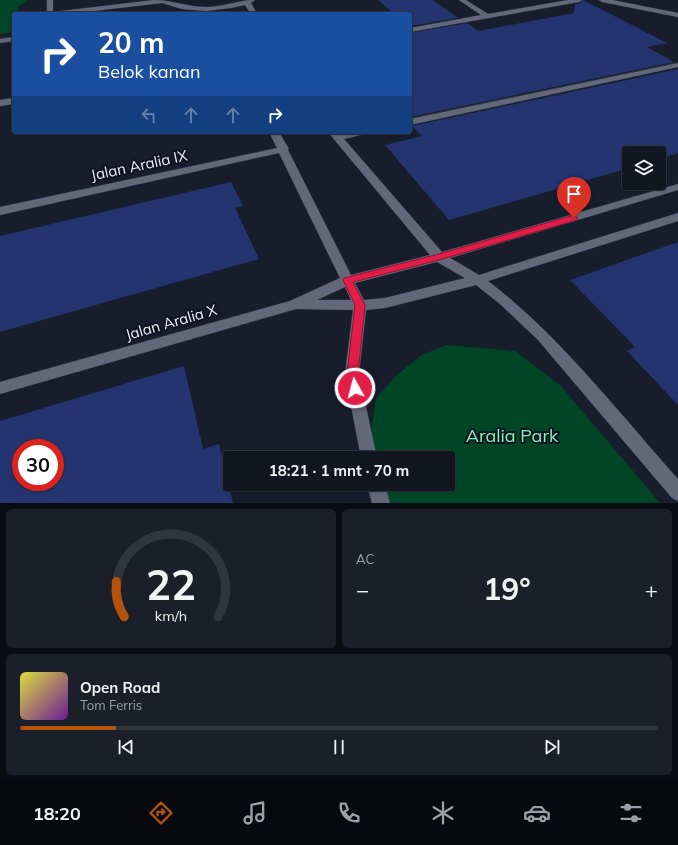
<!DOCTYPE html>
<html lang="id">
<head>
<meta charset="utf-8">
<style>
	:root { --surface:#111620; --page:#1a1f29; --text:#f1f3f6; --muted:#9c9fa5; --line:#30353e; --accent:#b45309 }
	body { margin:0; font-family:Mulish,sans-serif; background:var(--page); color:var(--text); height:100vh; display:flex; flex-direction:column; font-size:15px; white-space:nowrap }
	* { box-sizing:border-box; margin:0 }
	p { font-size:13px; color:var(--muted) }
	.icon { flex:none; width:22px; height:22px; fill:none; stroke:currentColor; stroke-width:2; stroke-linecap:round; stroke-linejoin:round }
	.map { position:relative; height:503px; overflow:hidden }
	.panel { display:flex; flex-direction:column; gap:6px; padding:6px; background:#090c12; flex:1 }
	.panel>* { flex:none }
	.top-card { position:absolute; left:12px; top:12px; width:400px; height:122px; border-radius:4px; box-shadow:0 1px 3px #0004,0 0 0 1px var(--line); background:#1a4fa0; color:#fff; overflow:hidden }
	.buttons { position:absolute; left:622px; top:146px; display:grid; gap:8px }
	.buttons a { display:grid; place-items:center; width:44px; height:44px; border-radius:4px; background:var(--surface); box-shadow:0 1px 3px #0004,0 0 0 1px var(--line); font-size:20px }
	.speed { position:absolute; left:12px; top:439px; display:flex; gap:8px; font-size:20px; font-weight:700; text-align:center }
	.speed>* { display:grid; place-content:center; width:52px; height:52px; border-radius:50%; background:var(--surface); box-shadow:0 1px 3px #0004,0 0 0 1px var(--line); line-height:1 }
	.speed .limit { border:6px solid #d22; background:#fff; color:#111 }
	.pin { position:absolute; display:grid; place-items:center; width:34px; height:34px; color:#fff; margin:-41px -17px; border-radius:50% 50% 50% 0; rotate:-45deg; box-shadow:0 0 4px #0007 }
	.pin .icon { rotate:45deg }
	.me { position:absolute; width:44px; margin:-22px; rotate:353deg; stroke-linejoin:round; filter:drop-shadow(0 0 3px #0008) }
	.turn { display:flex; align-items:center; gap:14px; height:84px; padding:0 20px; font-size:18px }
	.turn .icon { width:52px; height:52px; stroke-width:2.5 }
	.turn b { display:block; font-size:28px; line-height:34px }
	.lanes { display:flex; align-items:center; height:38px; padding:0 20px; background:#0003; justify-content:center; gap:20px; direction:ltr }
	.lanes .off { opacity:.35 }
	.big { font-size:30px; font-weight:700; line-height:1.1 }
	.panel .tile { flex:1; display:flex; flex-direction:column; justify-content:center; gap:6px; min-width:0; padding:0 14px; border-radius:6px; background:var(--page) }
	.panel .dial { align-items:center; gap:0 }
	.dial svg { height:104px; overflow:visible; fill:none; stroke:var(--line); stroke-width:7; stroke-linecap:round; text-anchor:middle }
	.dial text { fill:var(--text); stroke:none }
	.song { display:flex; align-items:center; gap:12px }
	.cover { width:48px; height:48px; border-radius:6px; background:linear-gradient(135deg,hsl(60 70% 55%),hsl(280 70% 35%)) }
	.played { height:4px; border-radius:2px; background:linear-gradient(90deg,var(--accent) 15%,var(--line) 15%) }
	.keys { display:flex; justify-content:space-around; direction:ltr }
	.heat { display:flex; justify-content:space-between; align-items:center; font-size:22px; direction:ltr }
	.panel .tiles { flex:1; display:grid; gap:6px; grid-template-columns:1fr 1fr }
	.tile:last-child { grid-column:span 2 }
	.trip { position:absolute; left:223px; top:451px; width:232px; height:40px; border-radius:4px; background:var(--surface); box-shadow:0 1px 3px #0004,0 0 0 1px var(--line); font-weight:700; line-height:40px; text-align:center }
	.dock { display:flex; height:64px; justify-content:space-around; align-items:center; background:#07090d; color:var(--muted) }
	.dock .icon { width:28px; height:28px }
	.dock .active { color:var(--accent) }
	.dock b { font-size:18px; color:var(--text) }
	.map>svg:first-child { display:block }
	.green { fill:#004626 }
	.building { fill:#233471; fill-rule:evenodd }
	.lines { fill:none; stroke-linecap:round; stroke-linejoin:round }
	.minor-casing { stroke:#323641; stroke-width:1 }
	.minor { fill:#62687a; fill-rule:evenodd }
	.route { fill:#e11d48; stroke:#92132f }
	.labels { text-anchor:middle; dominant-baseline:central; stroke-width:4; stroke-linejoin:round; paint-order:stroke }
	.street-label { font-size:15px; fill:#ecf0fa; stroke:#0f1421 }
	.near-park-label { font-size:18px; fill:#83f2b2; stroke:#0f1421 }
</style>
</head>
<body>
<div class="map">
<svg width="678" height="503" viewBox="0 0 678 503">
	<rect width="100%" height="100%" fill="#171d2b"/>
	<path class="green" d="M0 0H28L18 7V14H14V32L0 34Z
		M446 345 515 351 561 386 660 503H391L382 484H448V458H375L370 441 376 398 398 374 420 356Z"/>
	<path class="building" d="M378 0H433L458 18 410 26V14H394Z
		M583 0 667 43 647 47 674 62 410 117V33L467 23 478 31 574 13 575 4 580 3Z
		M678 69V153L659 159V153H629V168L449 220 385 145 422 136 412 126Z
		M231 182 243 206 235 208 259 259 0 332V236Z
		M678 242V405L627 351 635 347 570 280Z
		M184 366 203 449 219 444 233 503H0V421ZM21 448H55V482H21Z"/>
	<g class="lines">
		<g class="minor-casing">
			<path id="minor" d="M47 0H53V12L154 0C171 0 188 7 206 7 223 7 239 0 255 0L251 3 257 14H251L245 5 231 8 206 11 182 9 162 3 68 14H47Z
				M459 0H466L488 14 568 0H582L579 2 410 32V28L481 15Z
				M599 0H612L678 13V17L602 2Z
				M14 37V41L0 43V39Z
				M678 63V67L410 125V119Z
				M14 98V104L0 106V100Z
				M269 132H279L289 149 288 150 351 275 430 255 328 132H338L339 134 367 132 365 134 344 139 442 252 678 184V190L450 258 479 275 678 213V221L488 281C560 336 618 412 678 479V501L672 498 538 340 500 304 476 285 385 308 366 310 359 374 377 458H361L345 374 353 310 296 309 0 394V382L290 301 340 278 279 153 0 215V207L277 148ZM437 262 465 278 385 298 364 300 355 283ZM345 287 351 300H317Z
				M367 484H385L390 503H372Z"/>
		</g>
		<use href="#minor" class="minor"/>
	</g>
	<path class="route" d="M574 215 578 218 577 220 439 260 353 282 365 305 358 374 361 388 359 392 355 393 351 392 347 374 355 305 343 280 344 278 439 254Z"/>
	<g class="labels">
		<g class="street-label">
			<text transform="translate(139 165) rotate(-12)">Jalan Aralia IX</text>
			<text transform="translate(171 322) rotate(-16)">Jalan Aralia X</text>
		</g>
		<g class="near-park-label">
			<text x="512" y="435">Aralia Park</text>
		</g>
	</g>
</svg>
<div class="buttons">
<a><svg class="icon" aria-label="layers" viewBox="0 0 24 24"><path d="M12 4l9 5-9 5-9-5zM3 14l9 5 9-5"/></svg></a>
</div>
<div class="speed"><div class="limit">30</div></div>
<div class="pin" style="left:574px;top:218px;background:#d93025"><svg class="icon" aria-label="arrive" viewBox="0 0 24 24"><path d="M6 21V4h12l-3 4 3 4H6"/></svg></div>
<svg class="me" style="left:355px;top:388px" viewBox="-20 -20 40 40"><circle r="17" fill="#e11d48" stroke="#fff" stroke-width="3"/><path d="M0-11L8 9 0 5-8 9z" fill="#fff"/></svg>
<div class="trip">18:21 · 1 mnt · 70 m</div>
<div class="top-card">
<div class="turn"><svg class="icon" aria-label="right" viewBox="0 0 24 24"><path d="M7 20v-9h11M14 6l5 5-5 5"/></svg><div><b>20 m</b>Belok kanan</div></div>
<div class="lanes"><svg class="icon off" aria-label="left" viewBox="0 0 24 24"><path d="M17 20v-9H6M10 6l-5 5 5 5"/></svg><svg class="icon off" aria-label="ahead" viewBox="0 0 24 24"><path d="M12 20V5M6 11l6-6 6 6"/></svg><svg class="icon off" aria-label="ahead" viewBox="0 0 24 24"><path d="M12 20V5M6 11l6-6 6 6"/></svg><svg class="icon" aria-label="right" viewBox="0 0 24 24"><path d="M7 20v-9h11M14 6l5 5-5 5"/></svg></div>
</div>
</div>
<section class="panel">
<div class="tiles">
<div class="tile dial"><svg viewBox="0 0 100 80">
<path d="M14 69A42 42 0 1 1 86 69"/>
<path d="M14 69A42 42 0 0 1 8 42" stroke="#b45309"/>
<text x="50" y="56" font-size="32" font-weight="700">22</text>
<text x="50" y="72" font-size="11">km/h</text>
</svg></div>
<div class="tile"><p>AC</p>
<div class="heat"><a>−</a><b class="big">19°</b><a>+</a></div>
</div>
<div class="tile">
<div class="song"><i class="cover"></i><div><b>Open Road</b><p>Tom Ferris</p></div></div>
<div class="played"></div>
<div class="keys"><svg class="icon" aria-label="previous" viewBox="0 0 24 24"><path d="M18 5L8 12l10 7zM5 5v14"/></svg><svg class="icon" aria-label="pause" viewBox="0 0 24 24"><path d="M8 5v14M16 5v14"/></svg><svg class="icon" aria-label="next" viewBox="0 0 24 24"><path d="M6 5l10 7-10 7zM19 5v14"/></svg></div>
</div>
</div>
</section>
<nav class="dock">
<b>18:20</b>
<svg class="icon active" aria-label="directions" viewBox="0 0 24 24"><path d="M12 3l9 9-9 9-9-9zM9 14v-3h6M13 9l2 2-2 2"/></svg>
<svg class="icon" aria-label="music" viewBox="0 0 24 24"><path d="M9 18V5l10-2v13"/><circle cx="6" cy="18" r="3"/><circle cx="16" cy="16" r="3"/></svg>
<svg class="icon" aria-label="phone" viewBox="0 0 24 24"><path d="M5 4h4l2 5-3 2q2 4 5 5l2-3 5 2v4C11 20 4 13 5 4z"/></svg>
<svg class="icon" aria-label="climate" viewBox="0 0 24 24"><path d="M12 3v18M4 7l16 10M4 17L20 7"/></svg>
<svg class="icon" aria-label="car" viewBox="0 0 24 24"><path d="M5 17H2v-5l4-1 3-4h7l3 4 3 1v5h-3M9 17h6M6 11h13"/><circle cx="7" cy="17" r="2"/><circle cx="17" cy="17" r="2"/></svg>
<svg class="icon" aria-label="filters" viewBox="0 0 24 24"><path d="M4 7h16M4 17h16"/><circle cx="9" cy="7" r="2"/><circle cx="15" cy="17" r="2"/></svg>
</nav>
</body>
</html>
